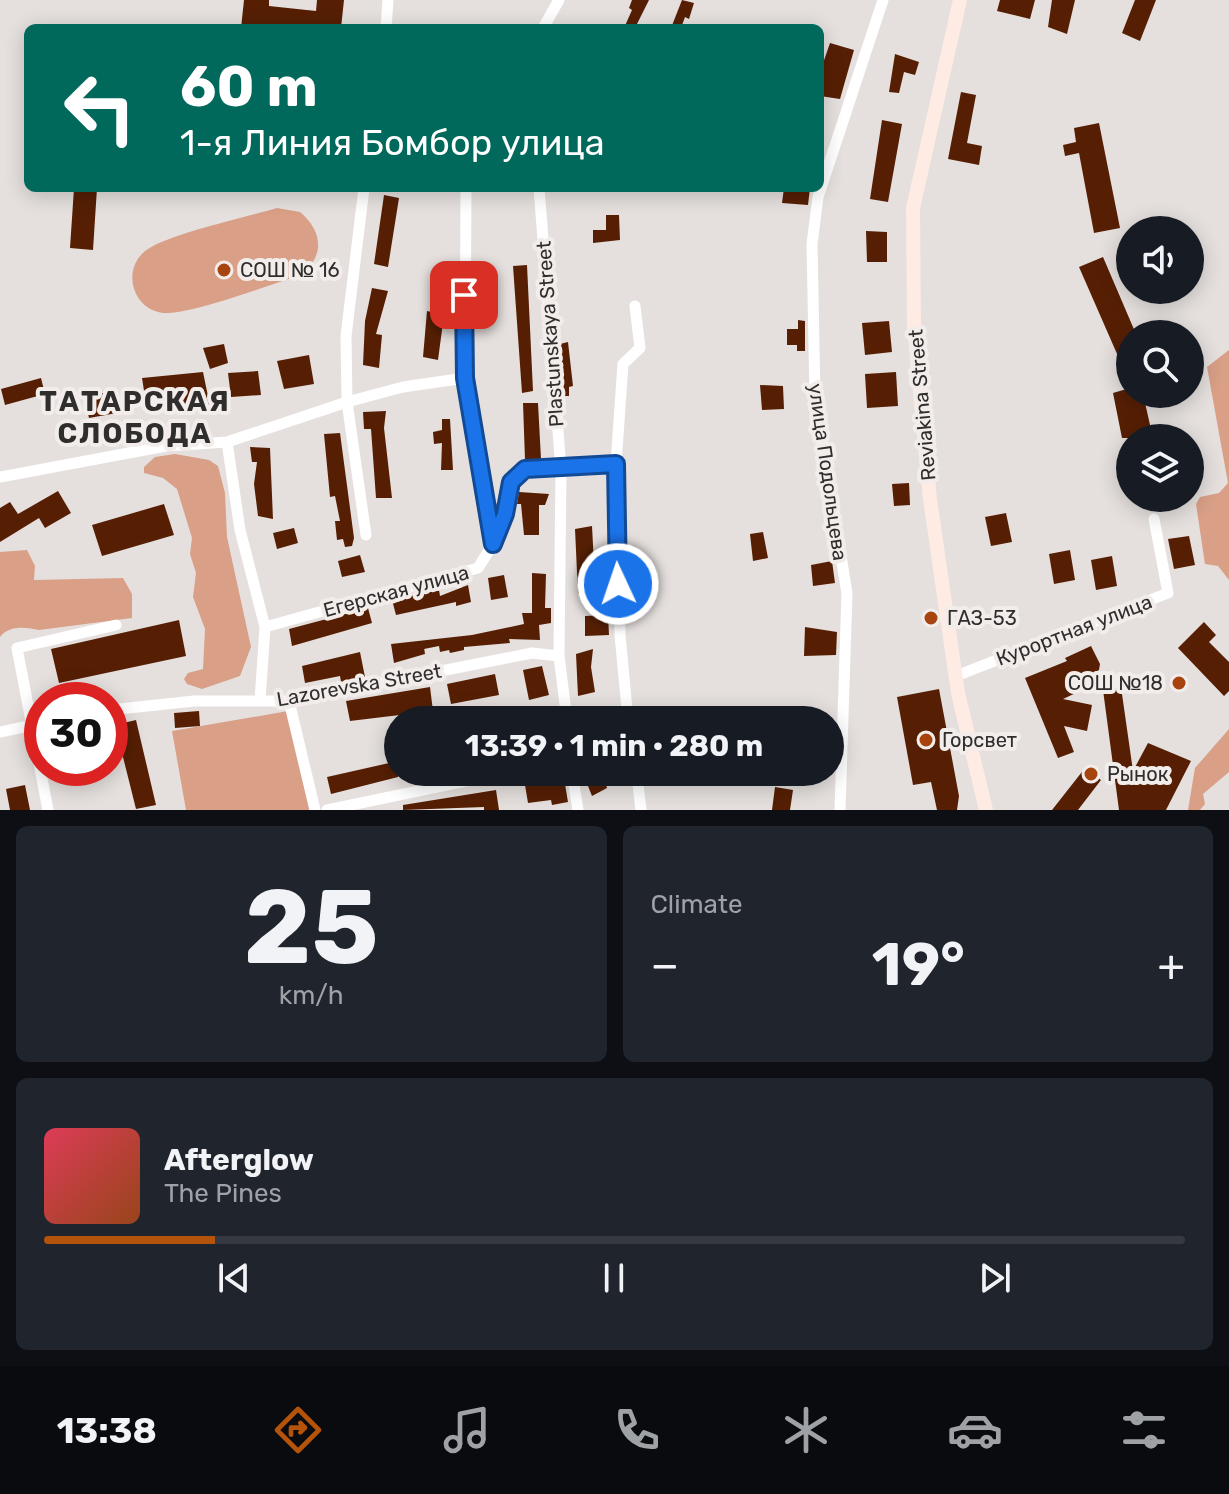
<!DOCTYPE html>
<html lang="en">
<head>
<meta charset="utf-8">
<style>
	:root { --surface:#171b24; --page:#20242c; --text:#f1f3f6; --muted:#9ea1a6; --line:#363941; --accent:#b45309 }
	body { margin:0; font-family:Rubik,sans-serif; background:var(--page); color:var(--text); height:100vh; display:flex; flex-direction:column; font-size:30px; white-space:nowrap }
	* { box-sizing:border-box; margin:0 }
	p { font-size:26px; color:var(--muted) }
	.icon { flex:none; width:44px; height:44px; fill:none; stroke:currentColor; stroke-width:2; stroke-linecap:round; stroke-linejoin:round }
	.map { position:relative; height:810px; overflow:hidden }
	.sheet { display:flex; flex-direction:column; gap:16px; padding:16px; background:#0d0f14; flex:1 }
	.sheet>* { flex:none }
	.hud { position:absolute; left:24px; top:24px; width:800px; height:168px; border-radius:12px; box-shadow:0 4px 20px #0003; background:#00695c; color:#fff; overflow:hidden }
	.controls { position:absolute; left:1116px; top:216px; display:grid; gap:16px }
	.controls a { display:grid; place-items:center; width:88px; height:88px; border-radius:50%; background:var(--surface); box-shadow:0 4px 20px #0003; font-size:40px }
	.speed { position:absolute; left:24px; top:682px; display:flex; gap:16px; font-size:40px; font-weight:700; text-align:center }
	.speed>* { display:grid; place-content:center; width:104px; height:104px; border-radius:50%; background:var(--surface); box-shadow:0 4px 20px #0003; line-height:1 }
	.speed .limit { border:12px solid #d22; background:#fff; color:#111 }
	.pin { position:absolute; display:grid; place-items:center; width:68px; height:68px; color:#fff; margin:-34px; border-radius:16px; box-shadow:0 4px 12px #0006 }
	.me { position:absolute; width:88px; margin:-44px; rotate:357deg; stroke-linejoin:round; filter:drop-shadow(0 0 6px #0008) }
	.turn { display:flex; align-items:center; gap:28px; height:168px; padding:0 24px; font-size:36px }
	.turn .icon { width:104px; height:104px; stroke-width:2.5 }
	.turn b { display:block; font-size:56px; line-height:68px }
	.big { font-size:60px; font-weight:700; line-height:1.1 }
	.sheet .widget { flex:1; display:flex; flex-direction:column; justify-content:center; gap:12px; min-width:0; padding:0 28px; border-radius:12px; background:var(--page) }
	.sheet .dial { align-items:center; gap:0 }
	.dial b { font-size:104px; line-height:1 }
	.song { display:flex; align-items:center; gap:24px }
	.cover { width:96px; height:96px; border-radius:12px; background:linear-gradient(135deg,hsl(350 70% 55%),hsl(20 70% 35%)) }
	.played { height:8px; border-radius:4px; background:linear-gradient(90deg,var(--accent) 15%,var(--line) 15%) }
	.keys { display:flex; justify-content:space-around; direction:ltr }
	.heat { display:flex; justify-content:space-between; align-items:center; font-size:44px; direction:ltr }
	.sheet .tiles { flex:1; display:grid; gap:16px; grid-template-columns:1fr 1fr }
	.widget:last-child { grid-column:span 2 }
	.trip { position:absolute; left:384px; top:706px; width:460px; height:80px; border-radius:40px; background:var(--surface); box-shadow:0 4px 20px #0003; font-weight:700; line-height:80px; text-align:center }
	.dock { display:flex; height:128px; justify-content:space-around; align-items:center; background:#090b0e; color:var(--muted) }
	.dock .icon { width:56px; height:56px }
	.dock .selected { color:var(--accent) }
	.dock b { font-size:36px; color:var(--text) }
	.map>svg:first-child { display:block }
	.green { fill:#d99f87 }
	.building { fill:#561f04 }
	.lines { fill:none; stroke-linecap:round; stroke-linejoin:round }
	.minor { stroke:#fff; stroke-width:11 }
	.secondary { stroke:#feebe3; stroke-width:14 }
	.route-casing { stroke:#114b97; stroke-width:20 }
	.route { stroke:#1a73e8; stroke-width:14 }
	.poi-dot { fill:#a7430e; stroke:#f2edeb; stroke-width:3 }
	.labels { text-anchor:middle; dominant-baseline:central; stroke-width:8; stroke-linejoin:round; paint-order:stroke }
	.poi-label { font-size:20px; fill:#302e2d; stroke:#f2edeb; text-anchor:start }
	.street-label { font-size:20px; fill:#302e2d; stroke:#f2edeb }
	.district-label { font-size:28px; font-weight:bold; letter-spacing:2px; fill:#302e2d; stroke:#f2edeb }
</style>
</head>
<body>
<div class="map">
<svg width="1229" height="810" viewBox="0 0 1229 810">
	<rect width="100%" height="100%" fill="#e5e0de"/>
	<path class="green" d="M277 208 300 212C324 232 325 259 298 276 266 286 198 312 168 313 133 314 119 268 148 249 170 234 247 217 277 208Z
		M1229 350V580L1218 566 1205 564 1196 504 1200 497 1219 493 1228 483 1207 367Z
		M175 454 209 460 218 466 225 493 227 537 251 647 240 676 202 689 187 684 184 679 188 673 203 669 205 629 193 597 196 573 190 554 192 538 177 489 163 478 144 473V467L155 457Z
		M27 550 35 566 34 580 123 578 132 594V618L39 630C26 627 9 625 0 637V552Z
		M294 710 312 810H186L172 731Z
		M1229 729V772L1203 794 1205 804 1200 810H1188L1195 768Z"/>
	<path class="building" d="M244 0H269V6L316 11 317 0H344L341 28H241Z
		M632 0H649L635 28H624L632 10 629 8Z
		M682 0 694 3 689 19 685 17 681 28H671Z
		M1000 0H1035L1030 19 997 11Z
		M1052 0H1075L1067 34 1048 27Z
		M1135 0H1156L1140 41 1122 33Z
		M830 43 854 50 840 99 820 96V72Z
		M895 54 919 62 915 75 904 72 899 93 889 92Z
		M961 92 976 95 967 143 982 146 979 165 948 159Z
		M882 120 902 124 888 202 870 199Z
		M1099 123 1120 228 1094 233 1079 153 1065 156 1063 145 1076 142 1074 128Z
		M74 188H97L93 250 70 248Z
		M784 188H810L808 205 782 203Z
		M384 195 399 198 388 267 374 264Z
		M606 215H619L620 240 593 243V230H606Z
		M866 231 887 232V262H867Z
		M1103 257 1136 334H1130V359L1121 363 1079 267Z
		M527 265 533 391 522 393 513 266Z
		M372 288 388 291 376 334 382 335 379 368 363 365 365 321Z
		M427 311 444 315 438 360 423 357Z
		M798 320 805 321V351H797V345H787V329H798Z
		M889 321 892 352 865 355 862 323Z
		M568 342 573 386 569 387V396H564L560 344Z
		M224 344 228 363 210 369 203 348Z
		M309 355 314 384 284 389 277 361Z
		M258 371 261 395 231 397 228 373Z
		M203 372 210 406 180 409 176 392 145 397 142 378Z
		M896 372 898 406 867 408 865 374Z
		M41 378 45 394 5 405 1 389Z
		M760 385 783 386 784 409 762 410Z
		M1130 388V394H1143L1153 438H1122L1113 393Z
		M112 391 117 413 89 418 84 397Z
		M523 403H538L541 459 525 460Z
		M386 411 384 428 392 498H376L371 429H364L363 412Z
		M442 419H450L453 470H441L442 443 434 444 433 432 442 430Z
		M340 433 354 538 352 546 345 547 343 539 337 540 335 521H340L335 496 330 497 324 434Z
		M250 447 270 448 273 519 258 516 254 484 257 462H252Z
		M909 483 910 505 894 506 892 484Z
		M58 491 71 513 45 528 39 518 0 542V508L10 502 18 514Z
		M519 492 549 494 545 505H539V535H524L521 504H517Z
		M164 504 174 535 102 556 92 525Z
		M1006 513 1012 542 991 546 985 517Z
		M592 526 594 564 603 563 604 591 578 594 575 529Z
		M294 528 298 543 277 549 273 533Z
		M763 532 768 558 753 561 750 534Z
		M1189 536 1195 565 1174 569 1168 539Z
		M1070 550 1075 580 1054 584 1049 554Z
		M360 555 365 572 342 577 338 561Z
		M1112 556 1117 586 1096 590 1091 560Z
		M832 561 835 583 813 586 811 565Z
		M532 573 546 574 545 608H551V623L539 625 540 640 509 639 510 643 464 647V650L450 653 449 650 440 652 439 646 424 649 423 641 425 654 394 663 391 644 472 635 524 624 522 613H532Z
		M504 575 508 597 491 600 488 578Z
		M468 585 471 602 456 606V602L396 615 392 600 439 590 440 596Z
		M368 608 372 623 292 646 289 629Z
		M608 615 609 635 585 636V616Z
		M179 620 186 656 59 683 51 649Z
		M1204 622 1216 635 1209 642 1229 662V691L1224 696 1178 648Z
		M805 627 837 632 836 655 804 656Z
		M1091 646 1100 664 1099 670 1087 676 1091 686 1063 699 1092 705 1087 731 1064 726 1074 752 1058 758 1025 678 1067 661 1065 658Z
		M593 649 591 667 595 692 578 696 576 654Z
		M360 652 365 677 341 682 340 676 305 683 302 666Z
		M542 666 549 695 529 700 523 670Z
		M495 674 499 695 451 704 447 684Z
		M430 687 433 711 350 721 346 701Z
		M1121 687 1133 771 1148 743 1191 761 1166 810H1119L1103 690Z
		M939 689 959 796 957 810H937L931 782 913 785 897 697Z
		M199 711 200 726 175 728 174 713Z
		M136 720 156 805 136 809 115 725Z
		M398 761V777L331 794 327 777Z
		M1085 768 1101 780 1078 810H1052Z
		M603 772 607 788 592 796 584 776Z
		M539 777 540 783 564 778 568 802 552 805 551 800 528 803 524 779Z
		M25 785 30 810H10L6 789Z
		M775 787 793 790 790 810H772Z
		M496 790 499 810H484V807L403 810V805Z"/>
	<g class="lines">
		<path class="minor" d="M386 28 388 0
			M543 28 559 0
			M364 188 346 336 347 402 366 535
			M539 188 561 469 559 656 567 720
			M227 442 240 530 265 627 260 701
			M616 464 623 364 640 348 635 306
			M0 477 166 446 227 442 347 402 403 387 465 378
			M494 544C503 518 505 487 525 469L616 464 620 635 628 720
			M265 627 478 568 493 544 465 378 466 188
			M956 676 1168 593 1154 519
			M289 701 315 810
			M110 710 194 701H289L532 653 559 656
			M0 732 42 723
			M572 772 578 810
			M633 772 637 776 641 810
			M48 810 17 648 116 625
			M327 810 510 772
			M840 810 847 593 815 397 812 244 818 197 883 0"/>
		<path class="secondary" d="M960 0 913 208 914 326 930 499 958 693 986 810"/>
	</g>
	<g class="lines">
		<g class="route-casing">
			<path id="route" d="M464 295 465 378 493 544 505 514 511 482 525 469 616 464 618 584"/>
		</g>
		<use href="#route" class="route"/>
	</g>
	<g class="poi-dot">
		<circle cx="224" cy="270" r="8"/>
		<circle cx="931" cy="618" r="8"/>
		<circle cx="1179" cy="683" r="8"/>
		<circle cx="926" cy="740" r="8"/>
		<circle cx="1091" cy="774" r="8"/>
	</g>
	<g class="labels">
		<g class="poi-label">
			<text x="240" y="270">СОШ № 16</text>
			<text x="947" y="618">ГАЗ-53</text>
			<text x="1163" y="683" text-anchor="end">СОШ №18</text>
			<text x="942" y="740">Горсвет</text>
			<text x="1107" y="774">Рынок</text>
		</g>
		<g class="street-label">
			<text transform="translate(550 334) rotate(-94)">Plastunskaya Street</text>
			<text transform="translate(922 405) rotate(-95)">Reviakina Street</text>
			<text transform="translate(828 472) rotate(82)">улица Подольцева</text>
			<text transform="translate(396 591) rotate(-15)">Егерская улица</text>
			<text transform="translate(1074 630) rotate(-21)">Курортная улица</text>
			<text transform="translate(359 685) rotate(-10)">Lazorevska Street</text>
		</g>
		<g class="district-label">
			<text x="135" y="401">ТАТАРСКАЯ<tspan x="135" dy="32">СЛОБОДА</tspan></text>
		</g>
	</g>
</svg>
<div class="controls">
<a><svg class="icon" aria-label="sound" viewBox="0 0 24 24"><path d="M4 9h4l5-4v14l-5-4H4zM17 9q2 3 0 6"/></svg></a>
<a><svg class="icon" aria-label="search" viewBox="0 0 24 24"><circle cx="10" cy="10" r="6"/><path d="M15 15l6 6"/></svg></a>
<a><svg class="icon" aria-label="layers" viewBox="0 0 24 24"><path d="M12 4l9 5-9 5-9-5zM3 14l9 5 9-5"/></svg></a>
</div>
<div class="speed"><div class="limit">30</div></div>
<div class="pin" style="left:464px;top:295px;background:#d93025"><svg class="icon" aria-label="arrive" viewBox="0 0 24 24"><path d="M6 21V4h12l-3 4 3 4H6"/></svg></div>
<svg class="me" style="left:618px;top:584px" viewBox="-20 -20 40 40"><circle r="17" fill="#1a73e8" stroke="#fff" stroke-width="3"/><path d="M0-11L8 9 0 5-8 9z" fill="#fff"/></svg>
<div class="trip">13:39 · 1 min · 280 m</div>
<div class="hud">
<div class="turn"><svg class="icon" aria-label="left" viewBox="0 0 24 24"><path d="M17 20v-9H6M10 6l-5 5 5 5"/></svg><div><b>60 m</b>1-я Линия Бомбор улица</div></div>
</div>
</div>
<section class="sheet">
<div class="tiles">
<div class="widget dial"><b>25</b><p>km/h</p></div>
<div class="widget"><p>Climate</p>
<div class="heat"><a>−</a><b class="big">19°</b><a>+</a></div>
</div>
<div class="widget">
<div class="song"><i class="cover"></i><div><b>Afterglow</b><p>The Pines</p></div></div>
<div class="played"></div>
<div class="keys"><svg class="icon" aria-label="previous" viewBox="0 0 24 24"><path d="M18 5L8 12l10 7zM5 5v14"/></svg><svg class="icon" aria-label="pause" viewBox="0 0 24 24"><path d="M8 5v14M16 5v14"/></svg><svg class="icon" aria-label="next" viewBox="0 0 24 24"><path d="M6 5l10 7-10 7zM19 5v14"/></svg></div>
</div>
</div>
</section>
<nav class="dock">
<b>13:38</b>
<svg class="icon selected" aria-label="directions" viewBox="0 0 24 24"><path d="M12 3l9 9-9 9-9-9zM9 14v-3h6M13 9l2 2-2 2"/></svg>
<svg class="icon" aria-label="music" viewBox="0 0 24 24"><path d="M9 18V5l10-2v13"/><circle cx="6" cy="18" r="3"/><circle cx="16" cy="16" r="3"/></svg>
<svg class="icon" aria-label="phone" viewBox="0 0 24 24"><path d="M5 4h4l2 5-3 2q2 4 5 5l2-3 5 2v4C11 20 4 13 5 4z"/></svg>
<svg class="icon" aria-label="climate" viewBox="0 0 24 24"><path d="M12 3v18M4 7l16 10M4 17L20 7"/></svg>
<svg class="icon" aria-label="car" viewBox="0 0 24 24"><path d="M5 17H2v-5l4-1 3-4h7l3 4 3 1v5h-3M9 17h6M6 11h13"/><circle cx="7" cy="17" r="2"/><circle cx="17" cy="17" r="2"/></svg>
<svg class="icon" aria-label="filters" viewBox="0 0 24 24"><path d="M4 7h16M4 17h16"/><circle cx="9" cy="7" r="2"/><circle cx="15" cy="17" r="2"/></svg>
</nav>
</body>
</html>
